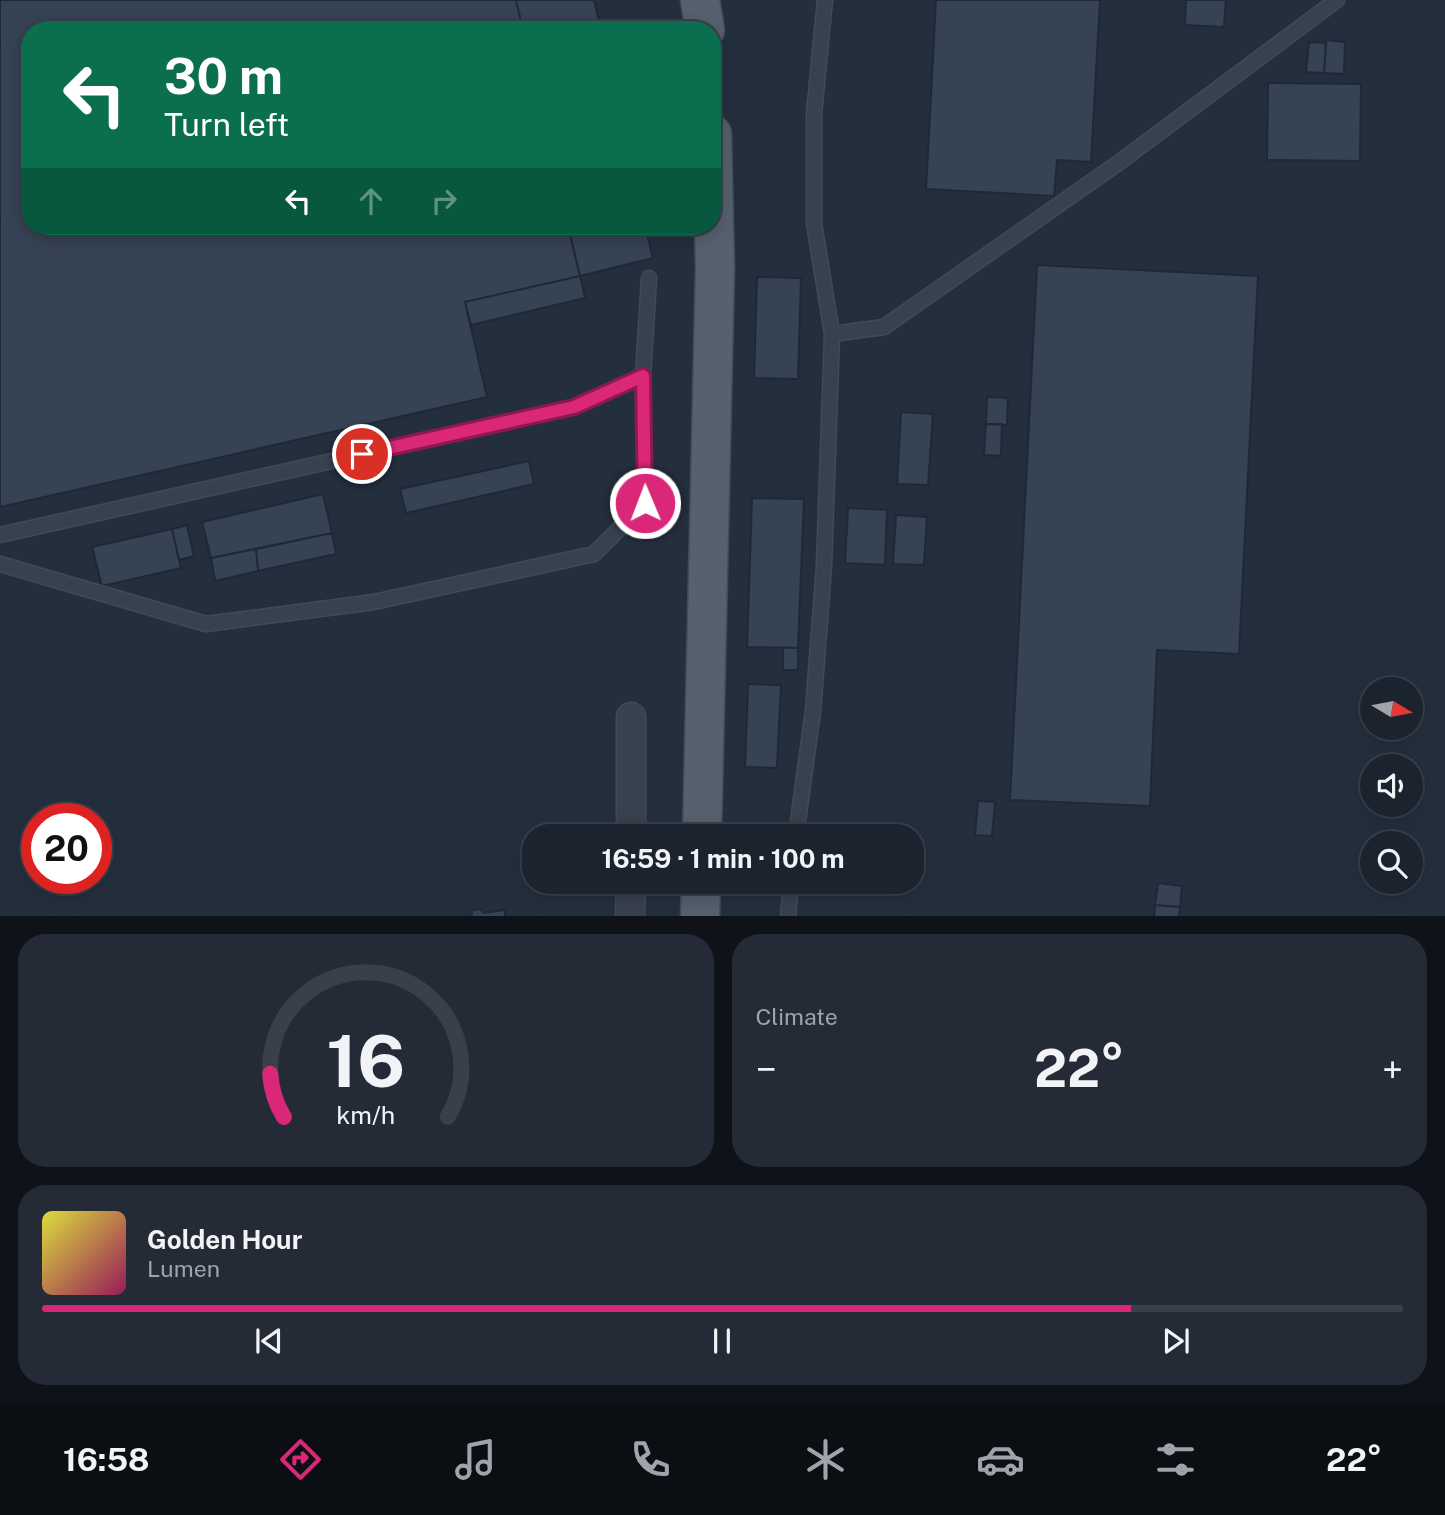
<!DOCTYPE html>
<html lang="en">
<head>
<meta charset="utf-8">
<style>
	:root { --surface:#1b232e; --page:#242b36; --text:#f1f3f6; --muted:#a0a4aa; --line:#39404a; --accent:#db2777 }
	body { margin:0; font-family:"Public Sans",sans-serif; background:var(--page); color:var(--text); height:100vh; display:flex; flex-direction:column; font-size:26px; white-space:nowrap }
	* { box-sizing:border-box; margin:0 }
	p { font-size:23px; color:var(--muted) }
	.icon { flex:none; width:38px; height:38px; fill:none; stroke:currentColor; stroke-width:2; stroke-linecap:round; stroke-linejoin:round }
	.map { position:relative; height:916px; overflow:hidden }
	.drawer { display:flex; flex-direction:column; gap:18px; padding:18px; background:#0f1319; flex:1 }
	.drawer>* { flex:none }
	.hud { position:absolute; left:21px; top:21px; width:700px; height:214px; border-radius:28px; box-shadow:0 4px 18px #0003,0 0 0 2px var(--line); background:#0b6e4f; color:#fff; overflow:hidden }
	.needle { width:46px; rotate:100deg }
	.buttons { position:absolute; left:1360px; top:677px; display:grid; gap:14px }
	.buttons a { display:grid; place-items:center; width:63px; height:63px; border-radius:50%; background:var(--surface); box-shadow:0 4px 18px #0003,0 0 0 2px var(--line); font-size:35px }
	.speed { position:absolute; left:21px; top:803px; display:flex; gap:14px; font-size:35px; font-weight:700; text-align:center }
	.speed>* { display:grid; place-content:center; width:91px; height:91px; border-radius:50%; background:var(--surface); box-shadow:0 4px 18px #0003,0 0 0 2px var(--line); line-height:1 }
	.speed .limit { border:10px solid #d22; background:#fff; color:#111 }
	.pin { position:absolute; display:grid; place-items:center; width:60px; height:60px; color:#fff; margin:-30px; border:4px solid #fff; border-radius:50%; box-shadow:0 2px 7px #0007 }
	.me { position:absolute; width:77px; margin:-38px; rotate:359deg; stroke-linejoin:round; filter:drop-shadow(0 0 5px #0008) }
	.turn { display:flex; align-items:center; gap:24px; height:147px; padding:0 28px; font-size:32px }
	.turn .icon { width:91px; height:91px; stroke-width:2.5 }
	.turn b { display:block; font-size:49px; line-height:60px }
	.lanes { display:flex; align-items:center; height:66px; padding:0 28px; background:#0003; justify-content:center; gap:35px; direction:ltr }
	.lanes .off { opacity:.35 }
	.big { font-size:52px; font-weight:700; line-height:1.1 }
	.drawer .tile { flex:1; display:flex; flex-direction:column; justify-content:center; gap:10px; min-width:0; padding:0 24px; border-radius:28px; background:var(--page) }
	.drawer .dial { align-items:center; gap:0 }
	.dial svg { height:182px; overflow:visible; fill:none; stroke:var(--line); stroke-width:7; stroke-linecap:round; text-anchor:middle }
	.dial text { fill:var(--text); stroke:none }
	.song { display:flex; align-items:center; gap:21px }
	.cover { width:84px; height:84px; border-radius:10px; background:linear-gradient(135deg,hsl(60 70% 55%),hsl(330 70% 35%)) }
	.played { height:7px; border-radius:4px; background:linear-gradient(90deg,var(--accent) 80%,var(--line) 80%) }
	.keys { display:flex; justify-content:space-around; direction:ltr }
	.heat { display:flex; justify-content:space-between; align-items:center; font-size:38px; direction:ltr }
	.drawer .tiles { flex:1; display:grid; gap:18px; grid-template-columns:1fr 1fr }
	.tile:last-child { grid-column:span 2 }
	.trip { position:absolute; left:522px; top:824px; width:402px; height:70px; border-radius:28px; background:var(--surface); box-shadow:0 4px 18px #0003,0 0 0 2px var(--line); font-weight:700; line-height:70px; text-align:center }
	.dock { display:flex; height:112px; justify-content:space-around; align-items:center; background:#0b0e12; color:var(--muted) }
	.dock .icon { width:49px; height:49px }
	.dock .selected { color:var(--accent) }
	.dock b { font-size:32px; color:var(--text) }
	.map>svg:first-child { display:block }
	.building { fill:#364354; stroke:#1f2835; stroke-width:2 }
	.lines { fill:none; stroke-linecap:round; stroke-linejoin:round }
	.lane-casing { stroke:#414a57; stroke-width:17 }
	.street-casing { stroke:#414a57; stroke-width:31 }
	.primary-casing { stroke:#414a57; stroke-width:41 }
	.lane { stroke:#38414e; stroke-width:14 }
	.street { stroke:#38414e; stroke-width:28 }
	.primary { stroke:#56606e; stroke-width:38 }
	.route-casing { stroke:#8e194d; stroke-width:18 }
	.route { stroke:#db2777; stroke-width:12 }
</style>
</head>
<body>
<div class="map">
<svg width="1445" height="917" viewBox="0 0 1445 917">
	<rect width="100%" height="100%" fill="#242f3e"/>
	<path class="building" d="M0 0H516L523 30H30V226H568L580 276 465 302 487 397 0 507Z
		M516 0H594L601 30H523Z
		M936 0H1100L1091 162 1057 160 1054 196 926 189Z
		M1186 0H1226L1224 27 1185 25Z
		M1326 40 1345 42 1344 74 1324 73Z
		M1309 42 1326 43 1324 73 1306 72Z
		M1268 83 1361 84 1360 161 1267 160Z
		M568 226H645L653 258 580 276Z
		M1037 265 1258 276 1239 654 1157 650 1150 806 1010 800Z
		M580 276 585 298 471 325 465 302Z
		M757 277 801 278 798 379 754 378Z
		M987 397 1008 398 1007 425 986 424Z
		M901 412 933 414 928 485 897 484Z
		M986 424H1002L1001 456 984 455Z
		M529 461 534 484 406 513 400 489Z
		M323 494 332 533 211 558 202 522Z
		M752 498 804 499 798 648 747 647Z
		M848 508 887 510 885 565 845 563Z
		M896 515 927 517 924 565 893 564Z
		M187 525 194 556 179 560 172 529Z
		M172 529 181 568 102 586 92 547Z
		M332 533 336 554 258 571 256 549Z
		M256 549 258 571 215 581 211 558Z
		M783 648H798V670H783Z
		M748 684 781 685 777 768 745 767Z
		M978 801 995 802 992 836 975 835Z
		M1158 883 1182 886 1180 907 1155 905Z
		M1155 905 1180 907 1179 917H1154Z
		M481 909 483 913 505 910V917H467L472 914V910Z"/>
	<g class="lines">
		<g class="lane-casing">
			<path id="lane" d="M832 334 884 327 1121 161 1337 0
				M0 535 574 407 643 376 649 278
				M0 564 206 624 374 602 594 554 645 503 643 376
				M796 836 813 711 824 566 832 334 814 223V114L825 0
				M788 917 791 882"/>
		</g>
		<g class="street-casing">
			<path id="street" d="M631 836V717
				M630 917 631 882"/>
		</g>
		<g class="primary-casing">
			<path id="primary" d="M700 0 705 30
				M702 836 715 269 712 134
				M700 917 701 882"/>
		</g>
		<use href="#lane" class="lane"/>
		<use href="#street" class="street"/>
		<use href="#primary" class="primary"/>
	</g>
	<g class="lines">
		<g class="route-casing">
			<path id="route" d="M362 454 574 407 643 376 645 503"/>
		</g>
		<use href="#route" class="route"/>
	</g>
</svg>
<div class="buttons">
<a><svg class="needle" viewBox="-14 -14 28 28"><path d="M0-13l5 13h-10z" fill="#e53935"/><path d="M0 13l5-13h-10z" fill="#a0a4aa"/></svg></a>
<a><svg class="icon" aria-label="sound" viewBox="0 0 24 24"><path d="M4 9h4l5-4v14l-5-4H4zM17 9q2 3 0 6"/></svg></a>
<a><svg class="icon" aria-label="search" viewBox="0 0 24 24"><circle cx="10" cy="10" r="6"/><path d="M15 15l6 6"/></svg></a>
</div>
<div class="speed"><div class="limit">20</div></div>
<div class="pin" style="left:362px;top:454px;background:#d93025"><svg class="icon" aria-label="arrive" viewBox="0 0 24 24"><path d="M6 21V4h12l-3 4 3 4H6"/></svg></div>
<svg class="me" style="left:645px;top:503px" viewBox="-20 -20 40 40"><circle r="17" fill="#db2777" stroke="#fff" stroke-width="3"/><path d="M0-11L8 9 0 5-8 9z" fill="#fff"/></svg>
<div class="trip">16:59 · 1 min · 100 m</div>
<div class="hud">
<div class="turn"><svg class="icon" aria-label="left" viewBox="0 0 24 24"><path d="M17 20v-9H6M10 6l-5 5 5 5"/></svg><div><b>30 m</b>Turn left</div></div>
<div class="lanes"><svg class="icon" aria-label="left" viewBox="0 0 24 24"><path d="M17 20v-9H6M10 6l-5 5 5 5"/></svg><svg class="icon off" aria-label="ahead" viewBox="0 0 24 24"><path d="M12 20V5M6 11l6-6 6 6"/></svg><svg class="icon off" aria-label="right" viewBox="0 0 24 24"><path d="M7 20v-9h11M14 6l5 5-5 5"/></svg></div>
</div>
</div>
<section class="drawer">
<div class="tiles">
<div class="tile dial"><svg viewBox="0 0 100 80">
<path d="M14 69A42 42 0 1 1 86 69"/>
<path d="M14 69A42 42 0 0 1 8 50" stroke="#db2777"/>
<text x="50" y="56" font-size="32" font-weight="700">16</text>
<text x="50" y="72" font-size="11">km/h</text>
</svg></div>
<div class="tile"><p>Climate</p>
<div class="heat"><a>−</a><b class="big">22°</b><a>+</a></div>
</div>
<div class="tile">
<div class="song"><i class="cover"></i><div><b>Golden Hour</b><p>Lumen</p></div></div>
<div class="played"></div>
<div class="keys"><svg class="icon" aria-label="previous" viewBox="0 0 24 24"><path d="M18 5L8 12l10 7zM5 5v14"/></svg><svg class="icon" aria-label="pause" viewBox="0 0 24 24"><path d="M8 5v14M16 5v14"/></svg><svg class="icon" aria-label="next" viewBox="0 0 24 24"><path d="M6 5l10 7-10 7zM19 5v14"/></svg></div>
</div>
</div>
</section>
<nav class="dock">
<b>16:58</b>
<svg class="icon selected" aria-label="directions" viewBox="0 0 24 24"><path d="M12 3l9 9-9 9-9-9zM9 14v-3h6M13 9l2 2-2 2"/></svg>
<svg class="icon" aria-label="music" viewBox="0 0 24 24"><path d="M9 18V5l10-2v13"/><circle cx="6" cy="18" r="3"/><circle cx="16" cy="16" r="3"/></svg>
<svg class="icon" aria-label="phone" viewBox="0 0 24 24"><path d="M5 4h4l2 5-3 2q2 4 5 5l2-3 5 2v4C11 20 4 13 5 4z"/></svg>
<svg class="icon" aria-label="climate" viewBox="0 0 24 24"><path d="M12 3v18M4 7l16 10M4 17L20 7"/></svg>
<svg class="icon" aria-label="car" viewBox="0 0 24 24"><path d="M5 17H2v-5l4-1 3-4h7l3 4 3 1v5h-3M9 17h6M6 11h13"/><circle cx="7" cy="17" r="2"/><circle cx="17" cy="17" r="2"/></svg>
<svg class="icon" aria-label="filters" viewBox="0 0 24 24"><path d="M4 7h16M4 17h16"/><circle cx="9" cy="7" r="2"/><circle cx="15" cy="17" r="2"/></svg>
<b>22°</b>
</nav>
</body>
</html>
